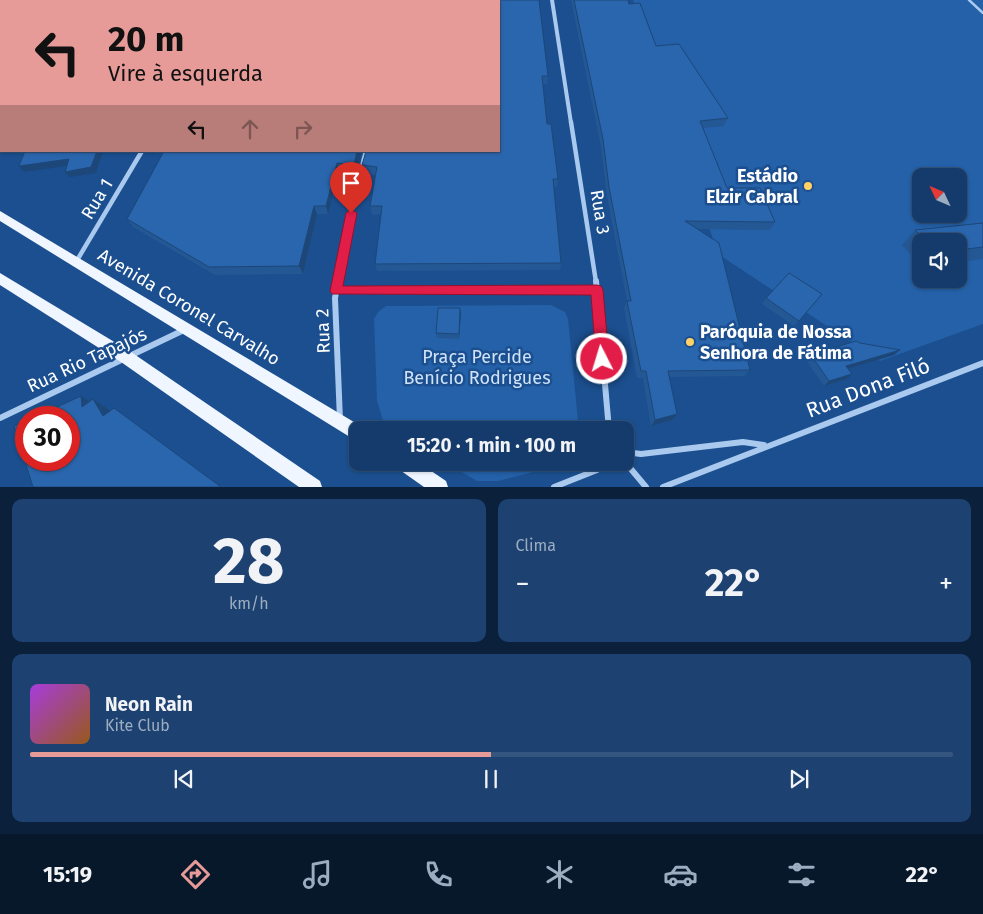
<!DOCTYPE html>
<html lang="pt">
<head>
<meta charset="utf-8">
<style>
	:root { --surface:#143b6b; --page:#1d4271; --text:#f1f3f6; --muted:#9dadc1; --line:#33557e; --accent:#e69b98 }
	body { margin:0; font-family:"Fira Sans",sans-serif; background:var(--page); color:var(--text); height:100vh; display:flex; flex-direction:column; font-size:19px; white-space:nowrap }
	* { box-sizing:border-box; margin:0 }
	p { font-size:16px; color:var(--muted) }
	.icon { flex:none; width:28px; height:28px; fill:none; stroke:currentColor; stroke-width:2; stroke-linecap:round; stroke-linejoin:round }
	.map { position:relative; height:487px; overflow:hidden }
	.details { display:flex; flex-direction:column; gap:12px; padding:12px; background:#0b203b; flex:1 }
	.details>* { flex:none }
	.banner { position:absolute; left:0px; top:0px; width:500px; height:152px; box-shadow:0 1px 4px #0004,0 0 0 1px var(--line); background:#e69b98; color:#111; overflow:hidden }
	.needle { width:32px; rotate:314deg }
	.buttons { position:absolute; left:912px; top:168px; display:grid; gap:10px }
	.buttons a { display:grid; place-items:center; width:55px; height:55px; border-radius:10px; background:var(--surface); box-shadow:0 1px 4px #0004,0 0 0 1px var(--line); font-size:25px }
	.speed { position:absolute; left:15px; top:406px; display:flex; gap:10px; font-size:25px; font-weight:700; text-align:center }
	.speed>* { display:grid; place-content:center; width:65px; height:65px; border-radius:50%; background:var(--surface); box-shadow:0 1px 4px #0004,0 0 0 1px var(--line); line-height:1 }
	.speed .limit { border:8px solid #d22; background:#fff; color:#111 }
	.pin { position:absolute; display:grid; place-items:center; width:42px; height:42px; color:#fff; margin:-51px -21px; border-radius:50% 50% 50% 0; rotate:-45deg; box-shadow:0 0 5px #0007 }
	.pin .icon { rotate:45deg }
	.me { position:absolute; width:55px; margin:-28px; rotate:355deg; stroke-linejoin:round; filter:drop-shadow(0 0 4px #0008) }
	.turn { display:flex; align-items:center; gap:18px; height:105px; padding:0 25px; font-size:22px }
	.turn .icon { width:65px; height:65px; stroke-width:2.5 }
	.turn b { display:block; font-size:35px; line-height:42px }
	.lanes { display:flex; align-items:center; height:48px; padding:0 25px; background:#0003; justify-content:center; gap:25px; direction:ltr }
	.lanes .off { opacity:.35 }
	.big { font-size:38px; font-weight:700; line-height:1.1 }
	.details .card { flex:1; display:flex; flex-direction:column; justify-content:center; gap:8px; min-width:0; padding:0 18px; border-radius:10px; background:var(--page) }
	.details .dial { align-items:center; gap:0 }
	.dial b { font-size:65px; line-height:1 }
	.song { display:flex; align-items:center; gap:15px }
	.cover { width:60px; height:60px; border-radius:8px; background:linear-gradient(135deg,hsl(280 70% 55%),hsl(30 70% 35%)) }
	.played { height:5px; border-radius:2px; background:linear-gradient(90deg,var(--accent) 50%,var(--line) 50%) }
	.keys { display:flex; justify-content:space-around; direction:ltr }
	.heat { display:flex; justify-content:space-between; align-items:center; font-size:28px; direction:ltr }
	.details .tiles { flex:1; display:grid; gap:12px; grid-template-columns:1fr 1fr }
	.card:last-child { grid-column:span 2 }
	.trip { position:absolute; left:349px; top:421px; width:285px; height:50px; border-radius:10px; background:var(--surface); box-shadow:0 1px 4px #0004,0 0 0 1px var(--line); font-weight:700; line-height:50px; text-align:center }
	.tab-bar { display:flex; height:80px; justify-content:space-around; align-items:center; background:#08182b; color:var(--muted) }
	.tab-bar .icon { width:35px; height:35px }
	.tab-bar .selected { color:var(--accent) }
	.tab-bar b { font-size:22px; color:var(--text) }
	.map>svg:first-child { display:block }
	.green { fill:#2461a8; fill-rule:evenodd }
	.lines { fill:none; stroke-linecap:round; stroke-linejoin:round }
	.lane { stroke:#a9c9ee; stroke-width:2.5 }
	.street-far2 { stroke:#a9c9ee; stroke-width:4 }
	.street-far1 { stroke:#a9c9ee; stroke-width:4.5 }
	.street { stroke:#a9c9ee; stroke-width:6 }
	.primary { fill:#f0f6ff; fill-rule:evenodd }
	.wall { fill:#245895 }
	.shaded-wall { fill:#1d4779 }
	.building { fill:#2a66ad; stroke:#1d4779 }
	.route { fill:#e11d48; stroke:#92132f }
	.poi-dot { fill:#ffd166; stroke:#1b4f8f; stroke-width:2 }
	.labels { text-anchor:middle; dominant-baseline:central; stroke-width:5; stroke-linejoin:round; paint-order:stroke }
	.poi-label { font-size:18px; font-weight:bold; fill:#fff; stroke:#1b4f8f; text-anchor:end }
	.street-label { font-size:18px; fill:#fff; stroke:#1b4f8f }
	.park-label { font-size:18px; fill:#cfe3fa; stroke:#1b4f8f }
	.near-street-label { font-size:21px; fill:#fff; stroke:#1b4f8f }
</style>
</head>
<body>
<div class="map">
<svg width="983" height="487" viewBox="0 0 983 487">
	<rect width="100%" height="100%" fill="#1b4f8f"/>
	<path class="green" d="M633 0H983V324L880 361 718 254ZM921 176H959V214H921ZM921 241H959V279H921Z
		M551 305 565 312 568 319 579 430H392L384 424 377 401 374 319 378 312 386 306Z
		M446 463H568L498 481H477Z"/>
	<g class="lines">
		<path class="lane" d="M969 0 983 13"/>
		<path class="street-far2" d="M552 0 571 123"/>
		<path class="street-far1" d="M571 122 596 282
			M0 138 1 135
			M76 262 142 151
			M338 282 355 193 366 151"/>
		<path class="street" d="M338 281 335 298 340 420
			M596 281 609 430
			M336 291 597 290
			M0 418 186 329
			M625 452 641 454 743 442 764 445
			M625 462 646 487
			M554 487 597 470 604 462
			M663 487 983 363"/>
		<path class="primary" d="M0 211 364 428V430H358V442L0 221Z
			M0 273 131 352 320 481 322 487H299L121 362 0 285Z
			M395 462H418L446 481 448 487H424L397 468Z"/>
	</g>
	<path class="wall" d="M539 0 548 76 547 84H543L547 124 558 179 557 187H554L561 263 560 270 377 271 375 264 381 214 372 215 370 206 376 175 364 174 362 165 499 151Z
		M571 0H628L629 4 656 46 728 118 724 126 703 128 727 188 775 222 770 230 697 229 750 370 744 376 669 377 677 414 672 420 651 426 643 378H637L624 308 627 301 607 196 601 147Z
		M362 151 356 173 339 171 328 214H317L303 274 215 275 133 227 127 219Z
		M983 223V259L959 262V241H921V266L902 245 915 230Z
		M822 294 794 326 762 304 766 298Z
		M461 313 459 339 437 338 436 333Z
		M860 343 900 350 894 355 848 369 852 374 847 379 824 386 806 360 811 355Z"/>
	<path class="shaded-wall" d="M36 0H46V1H35Z
		M1 62V84L0 86V64Z
		M97 151H103L96 173 70 177 65 172Z
		M357 151H362L356 173 354 165Z
		M69 159 74 165 24 172 19 166Z
		M337 163 339 171 328 214 326 206Z
		M314 206 317 214 303 274 299 266Z
		M460 308 461 313 459 339V334Z
		M900 350 894 355 841 371 846 366Z
		M852 374 847 379 824 386 829 381Z
		M81 396 97 407H82Z
		M93 399 109 410 119 426 103 416Z
		M677 414 672 420 651 426 655 420Z"/>
	<path class="building" d="M0 0H36L35 1H1V62L0 64Z
		M65 0H539L548 76H542L547 124H551L558 179H553L561 263 375 264 382 206H370L377 167 362 165 366 151H499V1H65Z
		M574 0H628L629 4 640 3 656 46 679 44 728 118 700 121 727 188H760L775 222 685 221 719 243 750 370 668 371 677 414 655 420 646 371H641L627 301H631L609 187 603 139Z
		M25 151H97L91 167 65 172 69 159 19 166Z
		M164 151H357L354 165 337 163 326 206H314L299 266 209 267 127 219Z
		M983 223V247L959 250V241H926L915 230Z
		M789 273 822 294 799 321 766 298Z
		M438 308H460L459 334 436 333Z
		M856 341 860 343 900 350 846 366 852 374 829 381 811 355Z
		M81 396 82 407 93 399 103 416 114 408 221 487H33L14 426 26 421V460H69V418H33Z"/>
	<path class="route" d="M351 209 357 213 343 286 597 285 601 286 603 290 609 359 607 363 602 365 598 363 596 359 591 295 332 294 330 291 346 213Z"/>
	<g class="poi-dot">
		<circle cx="808" cy="186" r="5"/>
		<circle cx="690" cy="342" r="5"/>
	</g>
	<g class="labels">
		<g class="poi-label">
			<text x="798" y="176">Estádio<tspan x="798" dy="21">Elzir Cabral</tspan></text>
			<text x="700" y="332" text-anchor="start">Paróquia de Nossa<tspan x="700" dy="21">Senhora de Fátima</tspan></text>
		</g>
		<g class="street-label">
			<text transform="translate(97 199) rotate(-59)">Rua 1</text>
			<text transform="translate(600 212) rotate(81)">Rua 3</text>
			<text transform="translate(189 307) rotate(31)">Avenida Coronel Carvalho</text>
			<text transform="translate(323 331) rotate(-92)">Rua 2</text>
			<text transform="translate(87 360) rotate(-25)">Rua Rio Tapajós</text>
		</g>
		<g class="park-label">
			<text x="477" y="357">Praça Percide<tspan x="477" dy="21">Benício Rodrigues</tspan></text>
		</g>
		<g class="near-street-label">
			<text transform="translate(868 388) rotate(-21)">Rua Dona Filó</text>
		</g>
	</g>
</svg>
<div class="buttons">
<a><svg class="needle" viewBox="-14 -14 28 28"><path d="M0-13l5 13h-10z" fill="#e53935"/><path d="M0 13l5-13h-10z" fill="#9dadc1"/></svg></a>
<a><svg class="icon" aria-label="sound" viewBox="0 0 24 24"><path d="M4 9h4l5-4v14l-5-4H4zM17 9q2 3 0 6"/></svg></a>
</div>
<div class="speed"><div class="limit">30</div></div>
<div class="pin" style="left:351px;top:213px;background:#d93025"><svg class="icon" aria-label="arrive" viewBox="0 0 24 24"><path d="M6 21V4h12l-3 4 3 4H6"/></svg></div>
<svg class="me" style="left:602px;top:359px" viewBox="-20 -20 40 40"><circle r="17" fill="#e11d48" stroke="#fff" stroke-width="3"/><path d="M0-11L8 9 0 5-8 9z" fill="#fff"/></svg>
<div class="trip">15:20 · 1 min · 100 m</div>
<div class="banner">
<div class="turn"><svg class="icon" aria-label="left" viewBox="0 0 24 24"><path d="M17 20v-9H6M10 6l-5 5 5 5"/></svg><div><b>20 m</b>Vire à esquerda</div></div>
<div class="lanes"><svg class="icon" aria-label="left" viewBox="0 0 24 24"><path d="M17 20v-9H6M10 6l-5 5 5 5"/></svg><svg class="icon off" aria-label="ahead" viewBox="0 0 24 24"><path d="M12 20V5M6 11l6-6 6 6"/></svg><svg class="icon off" aria-label="right" viewBox="0 0 24 24"><path d="M7 20v-9h11M14 6l5 5-5 5"/></svg></div>
</div>
</div>
<section class="details">
<div class="tiles">
<div class="card dial"><b>28</b><p>km/h</p></div>
<div class="card"><p>Clima</p>
<div class="heat"><a>−</a><b class="big">22°</b><a>+</a></div>
</div>
<div class="card">
<div class="song"><i class="cover"></i><div><b>Neon Rain</b><p>Kite Club</p></div></div>
<div class="played"></div>
<div class="keys"><svg class="icon" aria-label="previous" viewBox="0 0 24 24"><path d="M18 5L8 12l10 7zM5 5v14"/></svg><svg class="icon" aria-label="pause" viewBox="0 0 24 24"><path d="M8 5v14M16 5v14"/></svg><svg class="icon" aria-label="next" viewBox="0 0 24 24"><path d="M6 5l10 7-10 7zM19 5v14"/></svg></div>
</div>
</div>
</section>
<nav class="tab-bar">
<b>15:19</b>
<svg class="icon selected" aria-label="directions" viewBox="0 0 24 24"><path d="M12 3l9 9-9 9-9-9zM9 14v-3h6M13 9l2 2-2 2"/></svg>
<svg class="icon" aria-label="music" viewBox="0 0 24 24"><path d="M9 18V5l10-2v13"/><circle cx="6" cy="18" r="3"/><circle cx="16" cy="16" r="3"/></svg>
<svg class="icon" aria-label="phone" viewBox="0 0 24 24"><path d="M5 4h4l2 5-3 2q2 4 5 5l2-3 5 2v4C11 20 4 13 5 4z"/></svg>
<svg class="icon" aria-label="climate" viewBox="0 0 24 24"><path d="M12 3v18M4 7l16 10M4 17L20 7"/></svg>
<svg class="icon" aria-label="car" viewBox="0 0 24 24"><path d="M5 17H2v-5l4-1 3-4h7l3 4 3 1v5h-3M9 17h6M6 11h13"/><circle cx="7" cy="17" r="2"/><circle cx="17" cy="17" r="2"/></svg>
<svg class="icon" aria-label="filters" viewBox="0 0 24 24"><path d="M4 7h16M4 17h16"/><circle cx="9" cy="7" r="2"/><circle cx="15" cy="17" r="2"/></svg>
<b>22°</b>
</nav>
</body>
</html>
